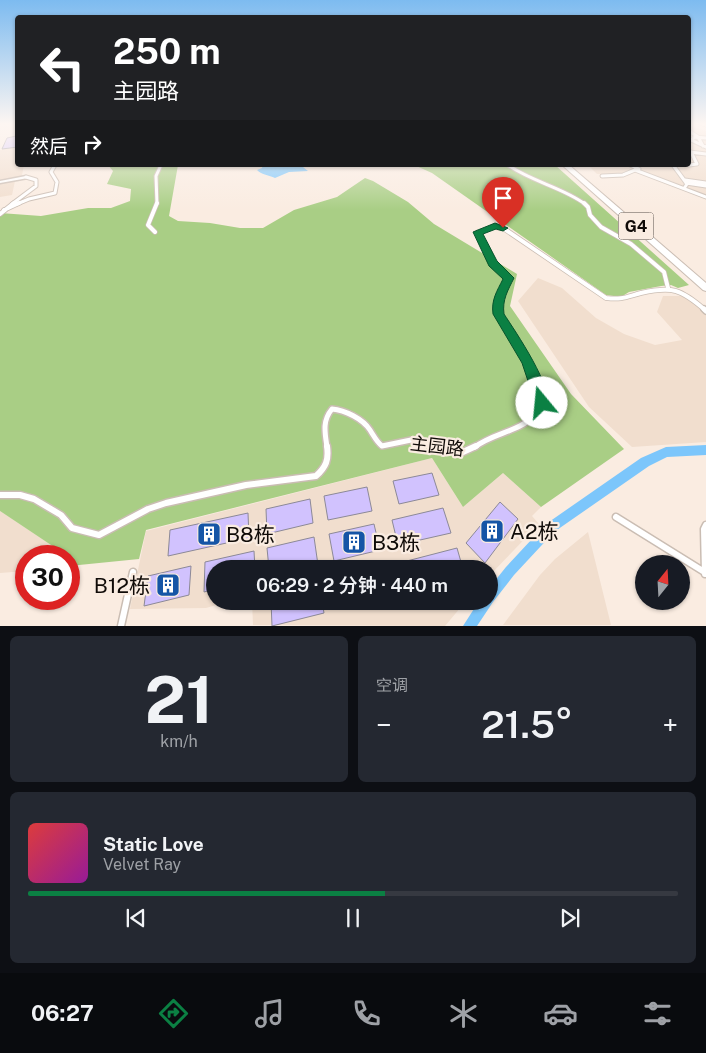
<!DOCTYPE html>
<html lang="zh">
<head>
<meta charset="utf-8">
<style>
	:root { --surface:#171b24; --page:#242831; --text:#f1f3f6; --muted:#9ea1a6; --line:#363941; --accent:#0b8043 }
	body { margin:0; font-family:"Public Sans","Noto Sans SC",sans-serif; background:var(--page); color:var(--text); height:100vh; display:flex; flex-direction:column; font-size:19px; white-space:nowrap }
	* { box-sizing:border-box; margin:0 }
	p { font-size:16px; color:var(--muted) }
	.icon { flex:none; width:28px; height:28px; fill:none; stroke:currentColor; stroke-width:2; stroke-linecap:round; stroke-linejoin:round }
	.map { position:relative; height:626px; overflow:hidden }
	.sheet { display:flex; flex-direction:column; gap:10px; padding:10px; background:#0d0f14; flex:1 }
	.sheet>* { flex:none }
	.banner { position:absolute; left:15px; top:15px; width:676px; height:152px; border-radius:5px; box-shadow:0 1px 4px #0004; background:#202124; color:#fff; overflow:hidden }
	.needle { width:32px; rotate:18deg }
	.tools { position:absolute; left:635px; top:555px; display:grid; gap:10px }
	.tools a { display:grid; place-items:center; width:55px; height:55px; border-radius:50%; background:var(--surface); box-shadow:0 1px 4px #0004; font-size:25px }
	.speed { position:absolute; left:15px; top:545px; display:flex; gap:10px; font-size:25px; font-weight:700; text-align:center }
	.speed>* { display:grid; place-content:center; width:65px; height:65px; border-radius:50%; background:var(--surface); box-shadow:0 1px 4px #0004; line-height:1 }
	.speed .limit { border:8px solid #d22; background:#fff; color:#111 }
	.pin { position:absolute; display:grid; place-items:center; width:42px; height:42px; color:#fff; margin:-51px -21px; border-radius:50% 50% 50% 0; rotate:-45deg; box-shadow:0 0 5px #0007 }
	.pin .icon { rotate:45deg }
	.me { position:absolute; width:55px; margin:-28px; rotate:343deg; stroke-linejoin:round; filter:drop-shadow(0 0 4px #0008) }
	.turn { display:flex; align-items:center; gap:18px; height:105px; padding:0 15px; font-size:22px }
	.turn .icon { width:65px; height:65px; stroke-width:2.5 }
	.turn b { display:block; font-size:35px; line-height:42px }
	.then { display:flex; align-items:center; height:48px; padding:0 15px; background:#0003; gap:10px; font-size:19px }
	.big { font-size:38px; font-weight:600; line-height:1.1 }
	.sheet .tile { flex:1; display:flex; flex-direction:column; justify-content:center; gap:8px; min-width:0; padding:0 18px; border-radius:8px; background:var(--page) }
	.sheet .dial { align-items:center; gap:0 }
	.dial b { font-size:65px; line-height:1 }
	.song { display:flex; align-items:center; gap:15px }
	.cover { width:60px; height:60px; border-radius:8px; background:linear-gradient(135deg,hsl(0 70% 55%),hsl(300 70% 35%)) }
	.played { height:5px; border-radius:2px; background:linear-gradient(90deg,var(--accent) 55%,var(--line) 55%) }
	.keys { display:flex; justify-content:space-around; direction:ltr }
	.heat { display:flex; justify-content:space-between; align-items:center; font-size:28px; direction:ltr }
	.sheet .tiles { flex:1; display:grid; gap:10px; grid-template-columns:1fr 1fr }
	.tile:last-child { grid-column:span 2 }
	.trip { position:absolute; left:206px; top:560px; width:292px; height:50px; border-radius:25px; background:var(--surface); box-shadow:0 1px 4px #0004; font-weight:600; line-height:50px; text-align:center }
	.tabs { display:flex; height:80px; justify-content:space-around; align-items:center; background:#090b0e; color:var(--muted) }
	.tabs .icon { width:35px; height:35px }
	.tabs .active { color:var(--accent) }
	.tabs b { font-size:22px; color:var(--text) }
	.map>svg:first-child { display:block }
	.built { fill:#f1dece }
	.forest { fill:#a9ce85 }
	.water { fill:#7cc6fb }
	.lines { fill:none; stroke-linecap:round; stroke-linejoin:round }
	.river { fill:#7cc6fb; fill-rule:evenodd }
	.building { fill:#d1c2fe; stroke:#8c8997 }
	.street-far3-casing { stroke:#cabdb3; stroke-width:5 }
	.street-far2-casing { stroke:#cabdb3; stroke-width:5.5 }
	.street-far1-casing { stroke:#cabdb3; stroke-width:8 }
	.street-casing { stroke:#cabdb3; stroke-width:9 }
	.secondary-casing { stroke:#cabdb3; stroke-width:3 }
	.highway-casing { stroke:#cabdb3; stroke-width:2 }
	.street-far3 { stroke:#fff; stroke-width:3 }
	.street-far2 { stroke:#fff; stroke-width:4 }
	.street-far1 { stroke:#fff; stroke-width:5 }
	.street { stroke:#fff; stroke-width:6 }
	.secondary { fill:#fff; fill-rule:evenodd }
	.highway { fill:#fff; fill-rule:evenodd }
	.route { fill:#0b8043; stroke:#07532c }
	.labels { text-anchor:middle; dominant-baseline:central; stroke-width:4.5; stroke-linejoin:round; paint-order:stroke }
	.shield { fill:#faece1; stroke:#564e49; stroke-width:1 }
	.shield-label { font-size:16px; font-weight:bold; fill:#100b08 }
	.street-label { font-size:18px; fill:#100b08; stroke:#faece1 }
	.near-poi-label { font-size:21px; fill:#100b08; stroke:#faece1; text-anchor:start }
</style>
</head>
<body>
<div class="map">
<svg width="706" height="626" viewBox="0 0 706 626">
	<rect width="100%" height="100%" fill="#faece1"/>
	<path class="built" d="M689 126 706 131V196L635 169 621 174H597L588 165H689Z
		M17 147 18 165H24L21 180 15 181 12 195 0 197V150Z
		M538 278 562 288 596 318 624 334 655 345 682 340 657 312 663 296H691L706 309V442L632 447 589 407 518 301Z
		M432 458 463 507 503 473 541 507 532 516 539 524 490 575V569H215V601H230L206 608 130 609 146 531Z
		M0 511 63 553V556H26V571L0 573Z
		M588 532 611 625H503L540 575 555 559Z
		M252 601H466L445 626 253 625Z"/>
	<path class="forest" d="M108 165H178L169 216 178 221 210 223 240 228H263L294 210 337 197 365 178 373 181 408 202 434 224 517 274 510 306 571 394 624 449 541 507 503 473 463 507 432 458 146 530 139 559 69 566V556H63V553L0 511V213L41 216 88 208H111L130 201 131 189 107 184 113 171Z
		M414 165H555L689 285 678 288 671 285 661 286 629 292 621 297 606 295 432 173Z"/>
	<path class="water" d="M263 165C277 165 289 167 303 167L308 171 289 172 275 178C269 175 262 175 257 170L262 168Z"/>
	<g class="lines">
		<path class="river" d="M706 445V455L667 457 649 466 554 532 514 575 493 602 477 626H463L479 601H490V587L506 567 546 524 641 458 666 447Z"/>
	</g>
	<path class="building" d="M16 136 18 147 2 149 7 138Z
		M432 473 439 495 399 504 393 481Z
		M367 487 372 511 328 520 324 496Z
		M310 499 313 523 267 534 266 509Z
		M500 502 518 519 485 563 466 543Z
		M443 508 451 533 398 545 392 520Z
		M248 513 249 538 168 556 170 530Z
		M374 524 380 550 334 561 329 534Z
		M314 537 318 565 300 569H269L267 548Z
		M457 548 463 569H405L403 562Z
		M254 551 255 569H215V589L204 592 205 562Z
		M191 566 189 595 144 606 148 576Z
		M271 601H322L324 613 272 626Z
		M340 601H368V602L341 609Z"/>
	<g class="lines">
		<g class="street-far3-casing">
			<path id="street-far3" d="M700 123 706 125
				M689 131 698 137 703 146
				M706 138 695 137 691 140 706 147
				M690 152 706 154
				M508 165C532 182 562 187 585 204
				M630 165 639 169
				M673 165 687 184 685 187
				M689 165 697 164 691 152
				M602 176 623 175 635 170 706 197
				M685 180 706 183
				M686 183 706 186
				M12 204 36 186V180L26 177
				M17 204 29 199 55 193 57 182 51 172 55 165
				M157 204 156 176 161 165"/>
		</g>
		<g class="street-far2-casing">
			<path id="street-far2" d="M584 203 588 207 590 215 601 227 631 244 664 272 668 288
				M4 210 19 203
				M0 214 14 203
				M155 232 148 225 157 203
				M498 310 500 298 509 278 493 263 478 232 493 227 503 228 606 298C622 300 626 297 641 293 672 286 681 289 705 310"/>
		</g>
		<g class="street-far1-casing">
			<path id="street-far1" d="M704 309 706 311
				M327 447C325 433 322 421 332 409 345 410 363 419 370 430 374 436 376 441 382 446L411 440 439 447
				M475 447C493 433 519 432 535 415 561 389 502 335 498 309"/>
		</g>
		<g class="street-casing">
			<path id="street" d="M436 446 463 452 476 446
				M0 495H20L34 499 61 515 72 528 99 535 148 509 166 503 246 485 316 476C326 467 329 460 327 446
				M616 517 706 573
				M705 574 704 529 706 525
				M121 626 133 572"/>
		</g>
		<g class="secondary-casing">
			<path id="secondary" d="M26 176 28 177V178L0 183V181Z"/>
		</g>
		<g class="highway-casing">
			<path id="highway" d="M562 165H569L706 283V291L703 290Z"/>
		</g>
		<use href="#street-far3" class="street-far3"/>
		<use href="#street-far2" class="street-far2"/>
		<use href="#street-far1" class="street-far1"/>
		<use href="#street" class="street"/>
		<use href="#secondary" class="secondary"/>
		<use href="#highway" class="highway"/>
	</g>
	<linearGradient id="sky" x2="0" y2="1"><stop stop-color="#7dbbf0"/><stop offset="0.59" stop-color="#fdf6f2"/><stop offset="1" stop-color="#fdf6f2" stop-opacity="0"/></linearGradient>
	<rect width="706" height="210" fill="url(#sky)"/>
	<path class="route" d="M495 223 508 228 503 231 496 229 483 234 497 261 514 278C508 290 502 300 504 314 515 331 555 389 547 408L542 409 537 408 522 363 493 314C491 300 497 291 503 279L489 266 473 232Z"/>
	<defs>
		<g id="building-square" transform="scale(1.25)"><rect x="-9" y="-9" width="18" height="18" rx="4" fill="#1555a6" stroke="#faece1"/><path d="M-4-6H4V6H1V3H-1V6H-4ZM-2.5-4.3h1.7v1.8h-1.7ZM.8-4.3h1.7v1.8H.8ZM-2.5-1h1.7V.8h-1.7ZM.8-1h1.7V.8H.8Z" fill="#fff"/></g>
	</defs>
	<g fill-rule="evenodd">
		<use href="#building-square" x="492" y="531"/>
		<use href="#building-square" x="209" y="534"/>
		<use href="#building-square" x="354" y="542"/>
		<use href="#building-square" x="168" y="585"/>
	</g>
	<g class="labels">
		<rect class="shield" x="618.5" y="212.5" width="35" height="27" rx="4"/>
		<g class="shield-label">
			<text x="636" y="226">G4</text>
		</g>
		<g class="street-label">
			<text transform="translate(437 446) rotate(7)">主园路</text>
		</g>
		<g class="near-poi-label">
			<text x="510" y="531">A2栋</text>
			<text x="226" y="534">B8栋</text>
			<text x="372" y="542">B3栋</text>
			<text x="150" y="585" text-anchor="end">B12栋</text>
		</g>
	</g>
</svg>
<div class="tools">
<a><svg class="needle" viewBox="-14 -14 28 28"><path d="M0-13l5 13h-10z" fill="#e53935"/><path d="M0 13l5-13h-10z" fill="#9ea1a6"/></svg></a>
</div>
<div class="speed"><div class="limit">30</div></div>
<div class="pin" style="left:503px;top:228px;background:#d93025"><svg class="icon" aria-label="arrive" viewBox="0 0 24 24"><path d="M6 21V4h12l-3 4 3 4H6"/></svg></div>
<svg class="me" style="left:542px;top:403px" viewBox="-20 -20 40 40"><circle r="19" fill="#fff"/><path d="M0-13L10 11 0 6-10 11z" fill="#0b8043"/></svg>
<div class="trip">06:29 · 2 分钟 · 440 m</div>
<div class="banner">
<div class="turn"><svg class="icon" aria-label="left" viewBox="0 0 24 24"><path d="M17 20v-9H6M10 6l-5 5 5 5"/></svg><div><b>250 m</b>主园路</div></div>
<div class="then">然后<svg class="icon" aria-label="right" viewBox="0 0 24 24"><path d="M7 20v-9h11M14 6l5 5-5 5"/></svg></div>
</div>
</div>
<section class="sheet">
<div class="tiles">
<div class="tile dial"><b>21</b><p>km/h</p></div>
<div class="tile"><p>空调</p>
<div class="heat"><a>−</a><b class="big">21.5°</b><a>+</a></div>
</div>
<div class="tile">
<div class="song"><i class="cover"></i><div><b>Static Love</b><p>Velvet Ray</p></div></div>
<div class="played"></div>
<div class="keys"><svg class="icon" aria-label="previous" viewBox="0 0 24 24"><path d="M18 5L8 12l10 7zM5 5v14"/></svg><svg class="icon" aria-label="pause" viewBox="0 0 24 24"><path d="M8 5v14M16 5v14"/></svg><svg class="icon" aria-label="next" viewBox="0 0 24 24"><path d="M6 5l10 7-10 7zM19 5v14"/></svg></div>
</div>
</div>
</section>
<nav class="tabs">
<b>06:27</b>
<svg class="icon active" aria-label="directions" viewBox="0 0 24 24"><path d="M12 3l9 9-9 9-9-9zM9 14v-3h6M13 9l2 2-2 2"/></svg>
<svg class="icon" aria-label="music" viewBox="0 0 24 24"><path d="M9 18V5l10-2v13"/><circle cx="6" cy="18" r="3"/><circle cx="16" cy="16" r="3"/></svg>
<svg class="icon" aria-label="phone" viewBox="0 0 24 24"><path d="M5 4h4l2 5-3 2q2 4 5 5l2-3 5 2v4C11 20 4 13 5 4z"/></svg>
<svg class="icon" aria-label="climate" viewBox="0 0 24 24"><path d="M12 3v18M4 7l16 10M4 17L20 7"/></svg>
<svg class="icon" aria-label="car" viewBox="0 0 24 24"><path d="M5 17H2v-5l4-1 3-4h7l3 4 3 1v5h-3M9 17h6M6 11h13"/><circle cx="7" cy="17" r="2"/><circle cx="17" cy="17" r="2"/></svg>
<svg class="icon" aria-label="filters" viewBox="0 0 24 24"><path d="M4 7h16M4 17h16"/><circle cx="9" cy="7" r="2"/><circle cx="15" cy="17" r="2"/></svg>
</nav>
</body>
</html>
